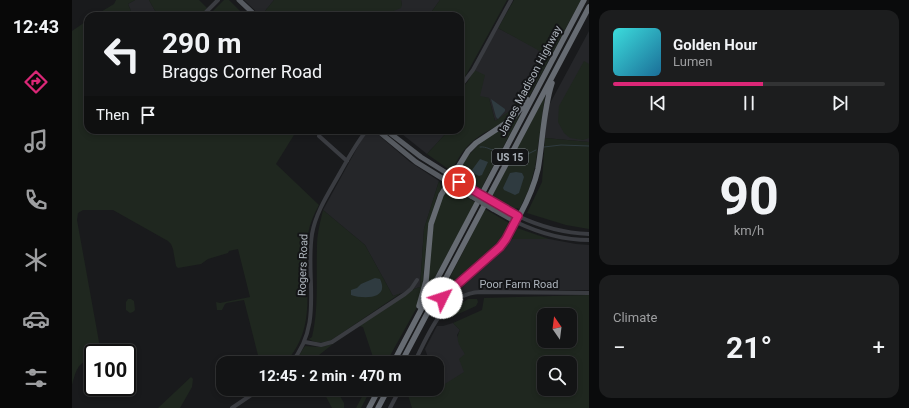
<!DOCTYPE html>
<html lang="en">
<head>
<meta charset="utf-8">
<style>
	:root { --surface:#131415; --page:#1c1d1e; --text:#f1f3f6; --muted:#9d9ea0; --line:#323334; --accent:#db2777 }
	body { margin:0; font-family:Roboto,sans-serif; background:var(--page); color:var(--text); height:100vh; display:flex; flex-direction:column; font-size:15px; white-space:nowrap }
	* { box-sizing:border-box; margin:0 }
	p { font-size:13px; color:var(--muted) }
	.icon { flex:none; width:22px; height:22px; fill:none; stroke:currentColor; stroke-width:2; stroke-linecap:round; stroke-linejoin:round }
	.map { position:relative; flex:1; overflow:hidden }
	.sheet { display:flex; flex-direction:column; gap:10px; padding:10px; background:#0a0b0c; width:320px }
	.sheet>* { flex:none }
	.banner { position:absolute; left:12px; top:12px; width:380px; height:122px; border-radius:12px; box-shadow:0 2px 6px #0003,0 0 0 1px var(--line); background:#131415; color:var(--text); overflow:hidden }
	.needle { width:26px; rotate:346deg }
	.tools { position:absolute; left:465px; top:308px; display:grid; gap:8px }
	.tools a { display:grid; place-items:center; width:40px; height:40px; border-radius:8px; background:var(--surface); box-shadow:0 2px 6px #0003,0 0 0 1px var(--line); font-size:20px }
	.speed { position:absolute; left:12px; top:344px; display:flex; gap:8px; font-size:20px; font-weight:700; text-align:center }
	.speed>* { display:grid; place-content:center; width:52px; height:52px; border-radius:50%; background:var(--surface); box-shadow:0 2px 6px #0003,0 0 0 1px var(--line); line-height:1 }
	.speed .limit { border:2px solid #111; border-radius:6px; background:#fff; color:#111 }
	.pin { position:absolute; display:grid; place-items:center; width:34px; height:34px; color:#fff; margin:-17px; border:2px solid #fff; border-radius:50%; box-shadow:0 1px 4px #0007 }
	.me { position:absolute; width:44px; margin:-22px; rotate:49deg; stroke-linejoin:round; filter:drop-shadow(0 0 3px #0008) }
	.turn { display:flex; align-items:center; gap:14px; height:84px; padding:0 12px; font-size:18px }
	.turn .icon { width:52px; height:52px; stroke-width:2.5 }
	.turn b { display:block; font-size:28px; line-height:34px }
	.then { display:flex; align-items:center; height:38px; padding:0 12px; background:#0003; gap:8px; font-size:15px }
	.big { font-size:30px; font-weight:700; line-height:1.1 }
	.sheet .widget { flex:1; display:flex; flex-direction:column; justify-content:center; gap:6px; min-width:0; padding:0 14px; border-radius:12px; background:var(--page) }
	.sheet .dial { align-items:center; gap:0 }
	.dial b { font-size:52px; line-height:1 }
	.song { display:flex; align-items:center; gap:12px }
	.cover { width:48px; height:48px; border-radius:6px; background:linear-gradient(135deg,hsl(180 70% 55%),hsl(200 70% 35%)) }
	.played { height:4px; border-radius:2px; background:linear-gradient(90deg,var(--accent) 55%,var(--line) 55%) }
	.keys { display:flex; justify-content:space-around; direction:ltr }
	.heat { display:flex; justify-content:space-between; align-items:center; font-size:22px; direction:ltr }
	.trip { position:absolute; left:144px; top:356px; width:228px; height:40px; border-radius:12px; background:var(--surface); box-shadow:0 2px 6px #0003,0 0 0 1px var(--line); font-weight:700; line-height:40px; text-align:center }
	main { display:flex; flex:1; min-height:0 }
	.menu { display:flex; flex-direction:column; width:72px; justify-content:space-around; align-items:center; background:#080808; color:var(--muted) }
	.menu .icon { width:28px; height:28px }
	.menu .selected { color:var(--accent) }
	.menu b { font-size:18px; color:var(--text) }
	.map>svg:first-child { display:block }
	.built { fill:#252629 }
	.green { fill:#1f271f; fill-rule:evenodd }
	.water { fill:#2f3b40 }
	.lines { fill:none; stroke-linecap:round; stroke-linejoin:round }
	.stream { stroke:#2f3b40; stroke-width:1 }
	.minor { stroke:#3a3c41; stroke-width:4 }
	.major { stroke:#565a60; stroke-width:5 }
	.highway { stroke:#666b72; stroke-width:5.5 }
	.major-bridge { stroke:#565a60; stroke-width:5 }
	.route-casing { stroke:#8e194d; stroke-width:10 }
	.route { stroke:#db2777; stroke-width:7 }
	.labels { text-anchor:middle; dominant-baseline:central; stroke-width:4; stroke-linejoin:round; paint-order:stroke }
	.shield { fill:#141517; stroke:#7e848a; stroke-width:1 }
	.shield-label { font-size:10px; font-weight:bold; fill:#acb3bb }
	.street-label { font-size:11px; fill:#acb3bb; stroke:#141517 }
</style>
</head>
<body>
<main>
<nav class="menu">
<b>12:43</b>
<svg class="icon selected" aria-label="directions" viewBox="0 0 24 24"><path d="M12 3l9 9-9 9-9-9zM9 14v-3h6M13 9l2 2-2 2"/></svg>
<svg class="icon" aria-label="music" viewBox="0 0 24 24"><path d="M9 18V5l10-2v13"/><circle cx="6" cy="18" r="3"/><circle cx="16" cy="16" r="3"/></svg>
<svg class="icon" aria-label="phone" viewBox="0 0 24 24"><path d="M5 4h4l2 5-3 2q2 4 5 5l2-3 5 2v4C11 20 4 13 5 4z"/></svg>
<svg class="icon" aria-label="climate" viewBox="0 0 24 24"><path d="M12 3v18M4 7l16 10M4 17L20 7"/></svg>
<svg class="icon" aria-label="car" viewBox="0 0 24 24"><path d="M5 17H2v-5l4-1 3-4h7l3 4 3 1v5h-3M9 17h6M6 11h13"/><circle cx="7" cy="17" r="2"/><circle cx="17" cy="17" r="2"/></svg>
<svg class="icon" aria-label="filters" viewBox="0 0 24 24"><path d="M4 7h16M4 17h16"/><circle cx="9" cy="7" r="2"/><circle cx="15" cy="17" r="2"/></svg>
</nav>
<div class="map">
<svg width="517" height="408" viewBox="0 0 517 408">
	<rect width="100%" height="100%" fill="#191a1c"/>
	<path class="built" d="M63 0H77L86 16H61L56 4Z
		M172 0H202L189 16Z
		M329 0H368L360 11V16H302L330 5Z
		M426 28 473 53 439 111 423 121 417 98 408 97 402 70Z
		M517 31V142L473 138 475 109Z
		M325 130H375L376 131 355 154Z
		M299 131 303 132 338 162 367 181 352 229 348 287 321 296 293 245 251 210 290 139 295 132Z
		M440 239H477L504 244 517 245V290L400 291 375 300 428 253Z
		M381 323 388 330 385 335 393 354V372L368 388 365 381V363H358L353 349 365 326H371Z"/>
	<path class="green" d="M44 0H63L56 4 61 16H22L42 4Z
		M77 0H127L135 8 128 16H86Z
		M152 0H157L173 16H136Z
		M202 0H329L330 5 329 8 309 16H189Z
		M368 0H435L394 75 388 83V16H360V11Z
		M442 0H509L458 95C450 105 443 115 432 122 422 128 410 133 401 141 391 149 385 161 379 171L355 154 376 131 375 130H388V91L396 81 402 70 413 75 408 96 417 98 423 121 439 110 473 54 426 28Z
		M16 20V130H225L204 164 247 205C242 214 238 223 236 234 229 280 249 324 213 363H188L172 300 155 303 153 304 150 310H145L144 302 148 303 178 297 166 249 157 251 156 253 136 259 129 264 106 268 104 266 101 249 99 244 96 241 41 210H11L6 213 5 220 29 353H21V359C5 362 4 371 0 385V31Z
		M512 61 517 64V138L511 140 498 138 492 133 486 122 487 106Z
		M473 96 463 167 457 189 448 208 447 210 446 208 442 209 420 196Z
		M446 114 448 115 409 189 383 174C400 146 421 133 446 114Z
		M473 138 517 142V229L494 225 455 213 470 182Z
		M367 181 370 188 365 196 356 227 350 291 344 309 314 363H303L291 327 287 326 342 289 348 287 352 229Z
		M375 188 380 189 403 202 353 296 362 222 367 204Z
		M413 209 439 224C429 250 391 276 369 295Z
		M251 210 293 245 321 296 329 293 261 339C253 343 244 344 237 339L240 337C247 308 244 277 245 247 245 234 248 223 251 210Z
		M445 228 477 239H440Z
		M517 295V408H340L334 389H365V381L368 387 392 372 387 359 393 354C387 345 383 340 388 330L381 323 410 310 412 298ZM472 315H498V341H472ZM472 363H498V389H472Z
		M56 299H59L62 301 63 310 61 312 58 313 54 310V302Z
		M396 299H405L406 302 404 306 375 319H372L374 313Z
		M261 344 247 355 251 363H238L237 362 222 363 233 346 248 347Z
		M119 377 121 379 120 387 108 408H86Z
		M250 389H264L272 403V408H260Z
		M294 389H299L289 408H284Z"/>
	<path class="water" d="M419 99 433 109V111L426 119 424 117Z
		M408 159 416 162 410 175 407 176 401 173 400 170Z
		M444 172 450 173 452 177 447 193 443 195 432 190 431 188 438 173Z
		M303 278 308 279C318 300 291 299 279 295V290L285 288 289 284Z"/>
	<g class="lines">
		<path class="stream" d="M408 147C415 146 419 151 426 151
			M472 147 489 145 517 146
			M444 157H450L464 150"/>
		<path class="minor" d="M130 16 146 0
			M388 87 401 70 439 0
			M247 136 275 161
			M446 216C469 227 492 233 517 234
			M444 222C467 233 491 240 517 240
			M233 342 249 345 260 342 333 294 339 289 345 280
			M219 363C252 324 233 279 240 234 244 211 258 191 269 171 277 157 285 142 295 130
			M342 363C357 334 370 294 408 292L517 293
			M160 408 188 389
			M318 408 328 389"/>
		<path class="major" d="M167 0 184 16
			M305 130 344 162 399 196
			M314 130 349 157 402 190
			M424 203 446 216
			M421 209 444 222"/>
		<path class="highway" d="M362 304 420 255C439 236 460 196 466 169 471 140 471 111 480 83
			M347 306 354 281 359 224 369 195 396 151 404 143 440 119 456 100
			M321 363 512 0
			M329 363 517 7
			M297 408 307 389
			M306 408 316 389"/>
		<path class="major-bridge" d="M402 190 424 203
			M399 196 421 209"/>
	</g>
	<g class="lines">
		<g class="route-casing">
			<path id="route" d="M370 298 428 247 434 239 446 216 387 182"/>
		</g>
		<use href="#route" class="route"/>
	</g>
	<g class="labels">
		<rect class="shield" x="420" y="149" width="36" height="16" rx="3"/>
		<g class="shield-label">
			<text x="438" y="157">US 15</text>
		</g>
		<g class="street-label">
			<text transform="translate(458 81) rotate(-62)">James Madison Highway</text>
			<text transform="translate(231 265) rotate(-88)">Rogers Road</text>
			<text x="447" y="284">Poor Farm Road</text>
		</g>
	</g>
</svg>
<div class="tools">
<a><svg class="needle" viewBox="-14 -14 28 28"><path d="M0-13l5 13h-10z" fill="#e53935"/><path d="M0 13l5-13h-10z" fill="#9d9ea0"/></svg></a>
<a><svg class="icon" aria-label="search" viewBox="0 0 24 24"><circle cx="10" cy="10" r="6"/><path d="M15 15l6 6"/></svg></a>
</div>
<div class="speed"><div class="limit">100</div></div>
<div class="pin" style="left:387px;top:182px;background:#d93025"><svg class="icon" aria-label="arrive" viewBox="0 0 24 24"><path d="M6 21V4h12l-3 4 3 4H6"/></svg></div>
<svg class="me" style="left:370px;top:298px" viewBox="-20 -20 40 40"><circle r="19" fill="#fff"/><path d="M0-13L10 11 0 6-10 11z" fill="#db2777"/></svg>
<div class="trip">12:45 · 2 min · 470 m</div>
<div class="banner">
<div class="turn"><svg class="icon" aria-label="left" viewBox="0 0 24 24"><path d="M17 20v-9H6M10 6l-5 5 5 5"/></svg><div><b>290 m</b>Braggs Corner Road</div></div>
<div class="then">Then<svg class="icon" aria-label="arrive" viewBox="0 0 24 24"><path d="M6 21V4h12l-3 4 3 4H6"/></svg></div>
</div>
</div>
<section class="sheet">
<div class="widget">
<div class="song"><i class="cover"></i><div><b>Golden Hour</b><p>Lumen</p></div></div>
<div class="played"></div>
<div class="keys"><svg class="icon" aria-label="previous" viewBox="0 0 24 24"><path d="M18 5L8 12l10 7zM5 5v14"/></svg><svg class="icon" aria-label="pause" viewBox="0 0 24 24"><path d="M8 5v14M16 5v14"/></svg><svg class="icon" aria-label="next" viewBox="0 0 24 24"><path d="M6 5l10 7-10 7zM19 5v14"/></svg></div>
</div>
<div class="widget dial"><b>90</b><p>km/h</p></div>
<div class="widget"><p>Climate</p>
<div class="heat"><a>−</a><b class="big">21°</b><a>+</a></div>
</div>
</section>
</main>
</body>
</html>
